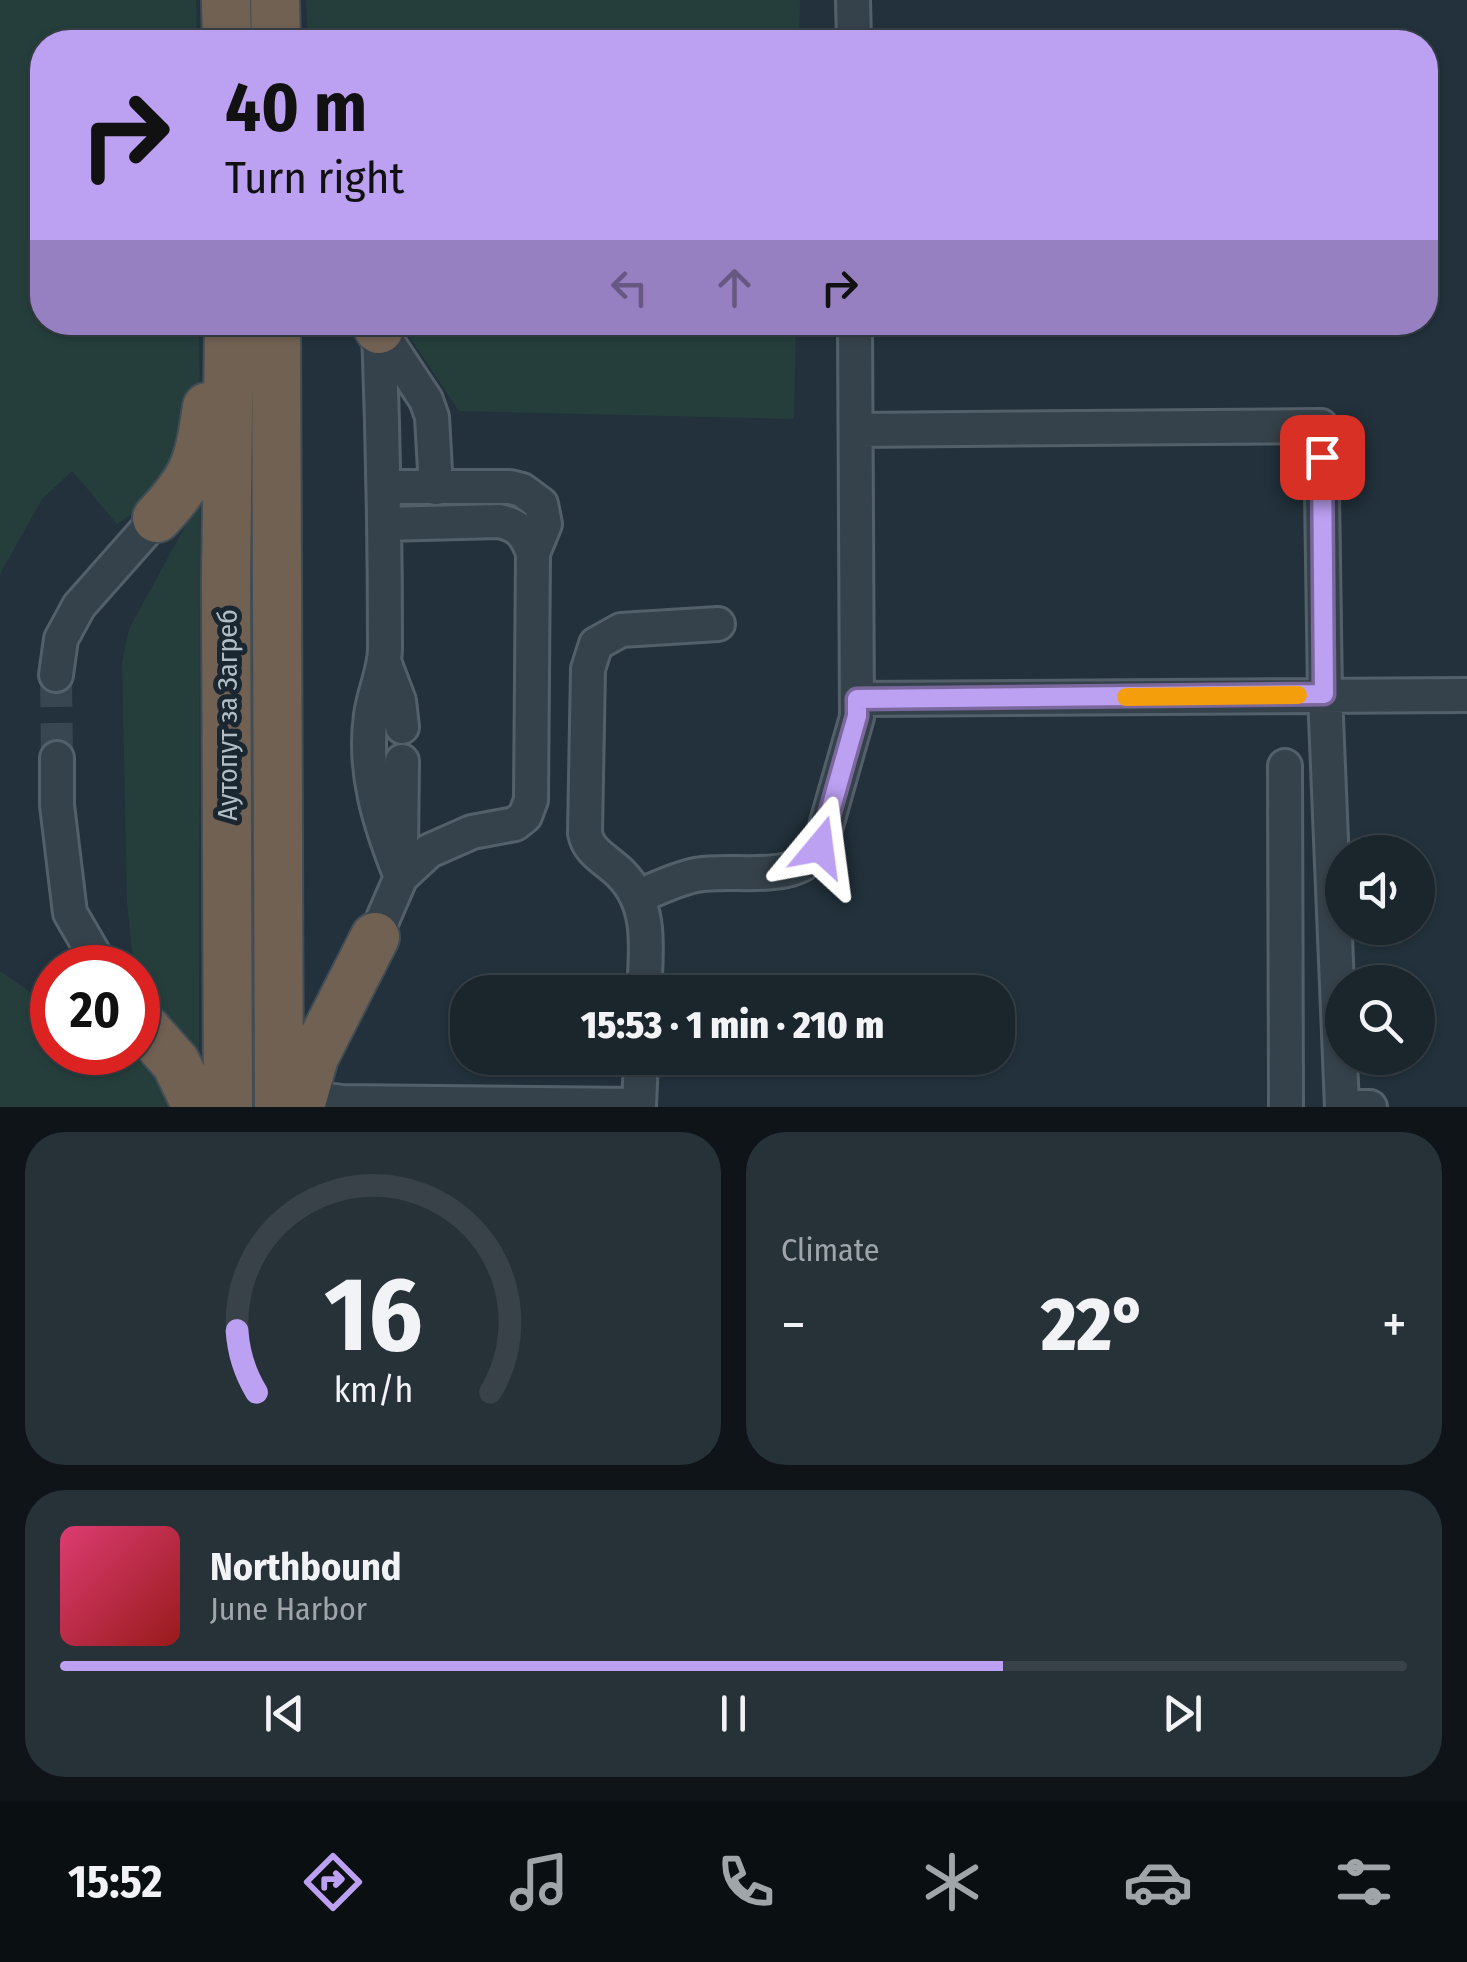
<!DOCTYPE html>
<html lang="en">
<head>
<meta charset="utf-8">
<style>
	:root { --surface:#1a252c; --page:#273138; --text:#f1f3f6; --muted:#9fa5a9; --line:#384248; --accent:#bca0f2 }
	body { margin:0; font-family:"Fira Sans Condensed",sans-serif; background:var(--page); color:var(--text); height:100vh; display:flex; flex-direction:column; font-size:38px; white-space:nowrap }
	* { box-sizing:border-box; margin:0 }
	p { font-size:32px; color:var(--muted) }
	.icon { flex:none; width:55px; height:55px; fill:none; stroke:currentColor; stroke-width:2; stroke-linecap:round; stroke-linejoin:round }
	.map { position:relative; height:1107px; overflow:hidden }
	.details { display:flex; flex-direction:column; gap:25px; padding:25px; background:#0e1418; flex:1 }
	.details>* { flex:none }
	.banner { position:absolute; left:30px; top:30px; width:1408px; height:305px; border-radius:40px; box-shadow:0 2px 8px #0004,0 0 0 2px var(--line); background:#bca0f2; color:#111; overflow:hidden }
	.controls { position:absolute; left:1325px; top:835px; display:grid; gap:20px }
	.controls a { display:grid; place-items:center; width:110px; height:110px; border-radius:50%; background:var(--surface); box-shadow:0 2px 8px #0004,0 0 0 2px var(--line); font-size:50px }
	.speed { position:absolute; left:30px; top:945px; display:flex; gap:20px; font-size:50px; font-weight:700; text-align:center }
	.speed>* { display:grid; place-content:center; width:130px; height:130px; border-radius:50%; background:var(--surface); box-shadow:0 2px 8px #0004,0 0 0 2px var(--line); line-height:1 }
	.speed .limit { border:15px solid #d22; background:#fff; color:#111 }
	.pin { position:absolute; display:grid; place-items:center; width:85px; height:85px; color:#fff; margin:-42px; border-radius:20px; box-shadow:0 5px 15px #0006 }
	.me { position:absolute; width:110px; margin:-55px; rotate:16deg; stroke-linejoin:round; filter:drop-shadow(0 0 8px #0008) }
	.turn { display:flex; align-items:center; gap:35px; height:210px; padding:0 30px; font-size:45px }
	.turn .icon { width:130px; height:130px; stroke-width:2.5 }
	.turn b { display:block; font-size:70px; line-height:85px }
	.lanes { display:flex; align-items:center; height:95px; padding:0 30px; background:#0003; justify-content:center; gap:50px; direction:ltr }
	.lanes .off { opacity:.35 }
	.big { font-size:75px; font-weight:800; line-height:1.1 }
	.details .widget { flex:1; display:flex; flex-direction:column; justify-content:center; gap:15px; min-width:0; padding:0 35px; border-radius:40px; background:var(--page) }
	.details .dial { align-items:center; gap:0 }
	.dial svg { height:260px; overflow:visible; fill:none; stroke:var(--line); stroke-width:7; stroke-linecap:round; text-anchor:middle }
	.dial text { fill:var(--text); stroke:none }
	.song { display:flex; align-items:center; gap:30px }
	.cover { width:120px; height:120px; border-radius:15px; background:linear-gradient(135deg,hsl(340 70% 55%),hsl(0 70% 35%)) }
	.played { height:10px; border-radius:5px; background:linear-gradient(90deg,var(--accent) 70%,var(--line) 70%) }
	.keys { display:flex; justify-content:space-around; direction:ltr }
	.heat { display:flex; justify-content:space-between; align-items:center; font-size:55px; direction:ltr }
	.details .tiles { flex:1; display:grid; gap:25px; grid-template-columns:1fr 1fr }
	.widget:last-child { grid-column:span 2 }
	.trip { position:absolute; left:450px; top:975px; width:565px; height:100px; border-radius:40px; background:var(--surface); box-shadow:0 2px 8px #0004,0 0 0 2px var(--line); font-weight:800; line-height:100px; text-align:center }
	.tabs { display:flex; height:160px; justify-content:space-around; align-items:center; background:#0a0f12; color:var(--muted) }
	.tabs .icon { width:70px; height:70px }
	.tabs .current { color:var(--accent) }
	.tabs b { font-size:45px; color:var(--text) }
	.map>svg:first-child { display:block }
	.green { fill:#253e3c }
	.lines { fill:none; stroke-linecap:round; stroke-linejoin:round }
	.minor-tunnel { stroke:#374650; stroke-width:32; stroke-dasharray:32 16; stroke-linecap:butt }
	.minor-casing { stroke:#546069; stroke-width:38 }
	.highway-casing { stroke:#414d56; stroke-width:52 }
	.minor { stroke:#36424b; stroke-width:32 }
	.highway { stroke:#716153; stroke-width:48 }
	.route-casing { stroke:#7a689d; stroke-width:25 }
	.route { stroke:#bca0f2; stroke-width:18 }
	.slow { stroke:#f59e0b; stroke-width:18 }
	.labels { text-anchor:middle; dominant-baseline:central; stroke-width:10; stroke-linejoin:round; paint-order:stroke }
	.street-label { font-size:28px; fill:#b1bdc7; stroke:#1b2730 }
</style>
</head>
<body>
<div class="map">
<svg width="1467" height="1107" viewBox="0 0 1467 1107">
	<rect width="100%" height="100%" fill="#22313b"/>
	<path class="green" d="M0 0H196L197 42H42V322L199 323 200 424 155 498 117 524 72 471 42 499 0 574Z
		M306 0H800L799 42H308Z
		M400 323H796L794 419 459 411Z
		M200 499 199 1066 171 1021 143 986 133 961 127 903 122 662 129 629Z
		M0 971 52 1007V1052L122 1053 161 1073 182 1107H0Z"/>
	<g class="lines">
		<path class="minor-tunnel" d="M56 675 57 758"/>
		<g class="minor-casing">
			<path id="minor" d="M853 0 854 42
				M379 329C383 435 385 542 385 648 385 671 374 692 371 715 363 772 380 825 401 877
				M379 329 426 400 432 417 436 488
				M856 430 1321 426 1325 694 1342 1107H1370
				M385 524 499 521C519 525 526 534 533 553
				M385 664 399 701 402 727
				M56 675 61 639 79 606 157 518
				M857 699 1467 695
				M57 758V805L70 913 102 968
				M1285 766 1286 1107
				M401 853 402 761
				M637 897C656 889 676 879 696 875 736 867 796 887 820 847L857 717 855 322
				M375 937 401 877 429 851 472 832 515 824 525 816 531 800 533 553 545 524 541 504 522 490 510 487H385
				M644 992C646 951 653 905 620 873 607 860 588 852 585 833L588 669 596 644 621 630 718 624
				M302 1097 342 1102 639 1105
				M639 1107 641 1058"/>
		</g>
		<g class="highway-casing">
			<path id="highway" d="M226 0 227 42
				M275 0 276 42
				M276 322 279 1107
				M375 322 379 329
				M157 518C196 477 199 461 207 407
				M146 1029 176 1063 197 1107
				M228 1107 226 584 229 322
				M300 1107 314 1057 375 937"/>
		</g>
		<use href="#minor" class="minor"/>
		<use href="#highway" class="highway"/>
	</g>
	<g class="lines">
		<g class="route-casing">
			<path id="route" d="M820 847 857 716V699L1324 694 1322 457"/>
		</g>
		<use href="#route" class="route"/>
		<path class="slow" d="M1126 697 1298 695"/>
	</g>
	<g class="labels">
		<g class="street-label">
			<text transform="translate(227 715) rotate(-90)">Аутопут за Загреб</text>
		</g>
	</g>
</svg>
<div class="controls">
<a><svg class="icon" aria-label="sound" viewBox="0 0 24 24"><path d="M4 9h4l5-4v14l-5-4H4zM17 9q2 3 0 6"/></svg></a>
<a><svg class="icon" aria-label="search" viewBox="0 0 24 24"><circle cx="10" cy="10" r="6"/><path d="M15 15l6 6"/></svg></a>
</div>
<div class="speed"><div class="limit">20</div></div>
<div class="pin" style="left:1322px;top:457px;background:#d93025"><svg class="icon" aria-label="arrive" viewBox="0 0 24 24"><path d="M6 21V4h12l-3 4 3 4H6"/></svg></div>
<svg class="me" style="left:820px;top:847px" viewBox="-20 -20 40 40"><path d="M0-17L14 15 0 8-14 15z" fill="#bca0f2" stroke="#fff" stroke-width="4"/></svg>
<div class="trip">15:53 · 1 min · 210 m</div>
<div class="banner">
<div class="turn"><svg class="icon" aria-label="right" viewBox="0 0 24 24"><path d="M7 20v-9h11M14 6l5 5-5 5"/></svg><div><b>40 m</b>Turn right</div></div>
<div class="lanes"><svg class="icon off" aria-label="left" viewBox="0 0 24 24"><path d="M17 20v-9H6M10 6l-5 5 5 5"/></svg><svg class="icon off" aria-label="ahead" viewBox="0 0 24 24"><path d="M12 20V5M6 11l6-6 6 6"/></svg><svg class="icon" aria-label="right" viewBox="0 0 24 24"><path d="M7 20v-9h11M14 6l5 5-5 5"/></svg></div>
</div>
</div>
<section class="details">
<div class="tiles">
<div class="widget dial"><svg viewBox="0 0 100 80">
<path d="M14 69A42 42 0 1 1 86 69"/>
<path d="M14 69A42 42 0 0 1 8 50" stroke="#bca0f2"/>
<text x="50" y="56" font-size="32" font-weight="700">16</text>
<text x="50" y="72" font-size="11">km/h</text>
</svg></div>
<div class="widget"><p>Climate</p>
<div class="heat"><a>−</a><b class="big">22°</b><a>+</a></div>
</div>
<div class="widget">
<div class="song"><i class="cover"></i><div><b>Northbound</b><p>June Harbor</p></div></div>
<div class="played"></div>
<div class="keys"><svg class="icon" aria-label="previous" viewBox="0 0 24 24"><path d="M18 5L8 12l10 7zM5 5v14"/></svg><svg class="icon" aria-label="pause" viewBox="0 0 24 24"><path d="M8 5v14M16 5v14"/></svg><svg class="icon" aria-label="next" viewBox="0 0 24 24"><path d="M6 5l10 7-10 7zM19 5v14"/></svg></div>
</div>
</div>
</section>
<nav class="tabs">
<b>15:52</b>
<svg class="icon current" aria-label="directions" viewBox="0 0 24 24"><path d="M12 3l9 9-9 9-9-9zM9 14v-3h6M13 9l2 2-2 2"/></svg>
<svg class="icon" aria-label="music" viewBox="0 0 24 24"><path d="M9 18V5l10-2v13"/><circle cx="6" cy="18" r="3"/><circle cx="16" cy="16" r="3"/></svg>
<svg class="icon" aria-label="phone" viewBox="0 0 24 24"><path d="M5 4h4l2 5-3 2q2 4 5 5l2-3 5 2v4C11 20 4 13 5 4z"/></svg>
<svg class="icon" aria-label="climate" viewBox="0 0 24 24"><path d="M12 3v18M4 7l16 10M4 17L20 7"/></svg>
<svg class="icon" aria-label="car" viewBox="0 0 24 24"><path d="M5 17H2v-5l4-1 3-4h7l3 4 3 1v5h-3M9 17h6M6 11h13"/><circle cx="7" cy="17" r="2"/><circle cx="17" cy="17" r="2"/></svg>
<svg class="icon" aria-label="filters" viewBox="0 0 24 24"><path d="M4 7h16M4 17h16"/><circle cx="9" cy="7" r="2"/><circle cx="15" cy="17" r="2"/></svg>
</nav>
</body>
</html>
